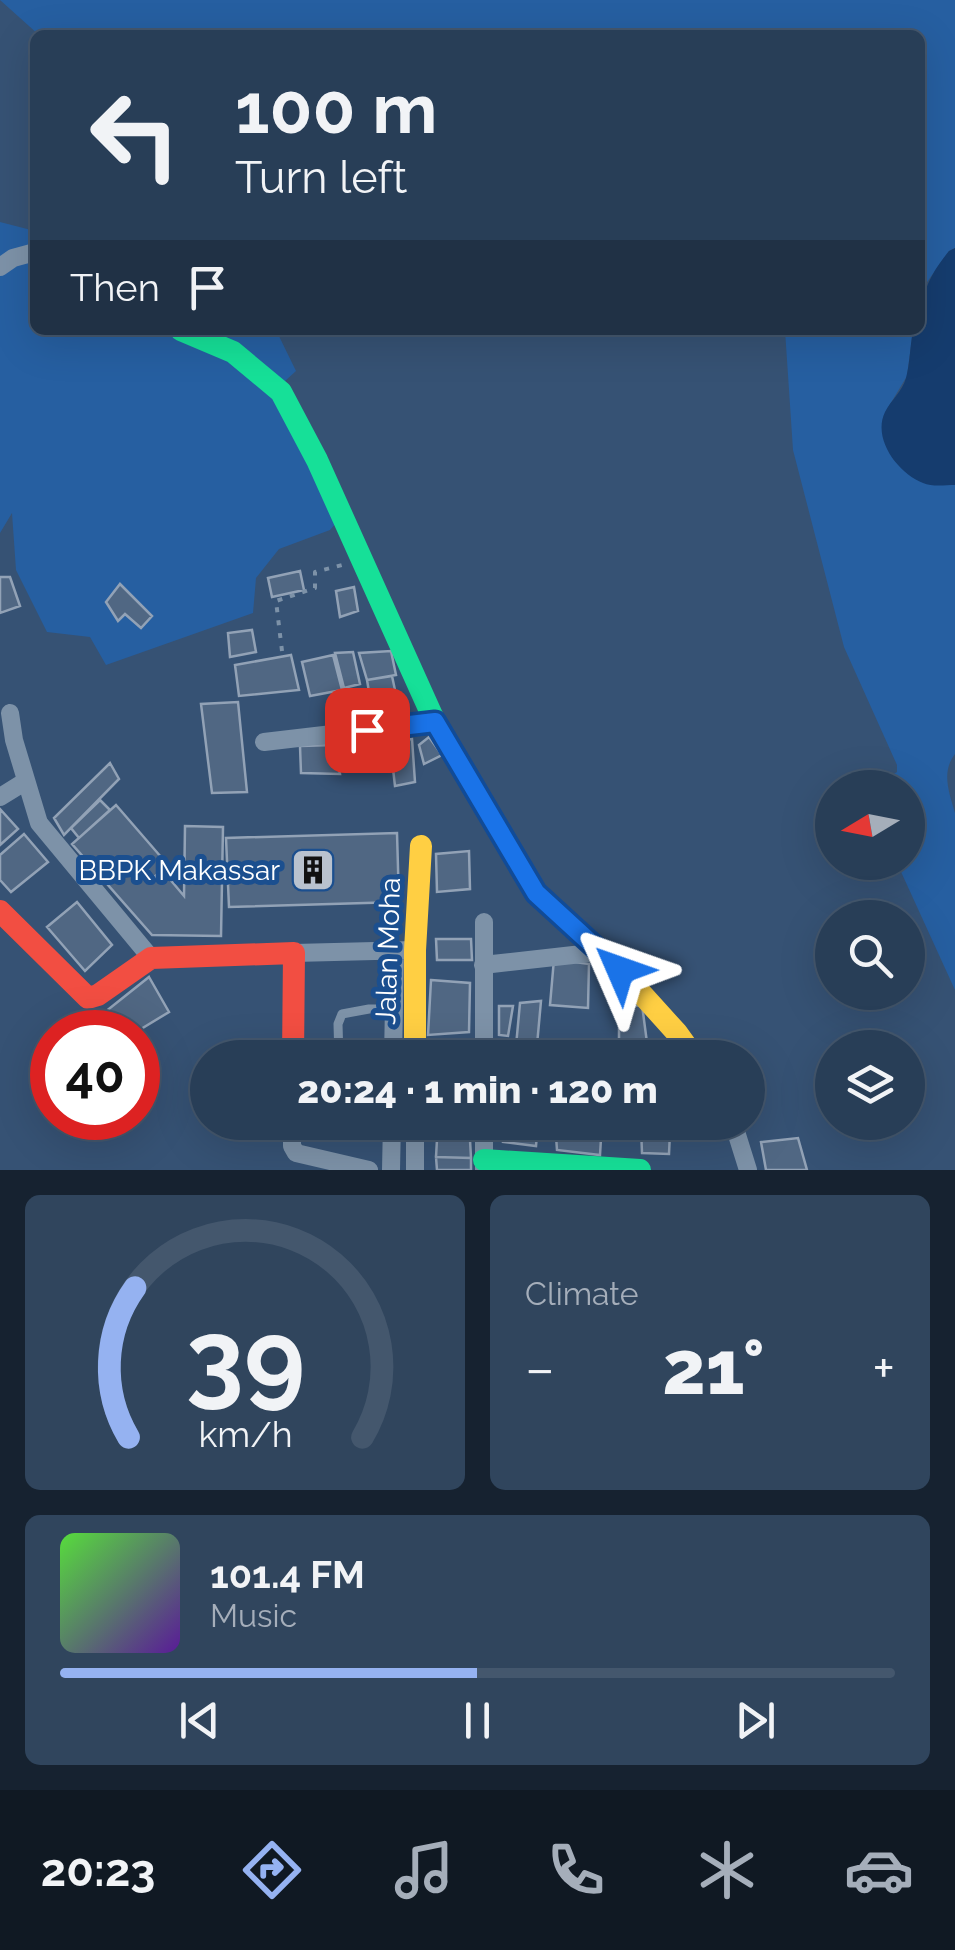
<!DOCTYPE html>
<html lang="en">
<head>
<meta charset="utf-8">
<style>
	:root { --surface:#283e57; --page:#30455d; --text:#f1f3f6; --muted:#a5aeba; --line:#44576d; --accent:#95b2f1 }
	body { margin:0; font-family:Raleway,sans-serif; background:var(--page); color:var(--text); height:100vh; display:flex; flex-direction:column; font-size:38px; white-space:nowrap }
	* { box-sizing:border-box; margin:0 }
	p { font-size:32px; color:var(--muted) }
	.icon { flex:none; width:55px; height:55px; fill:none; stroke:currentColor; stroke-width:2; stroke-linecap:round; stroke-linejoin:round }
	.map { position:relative; height:1170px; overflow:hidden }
	.drawer { display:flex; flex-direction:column; gap:25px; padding:25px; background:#162230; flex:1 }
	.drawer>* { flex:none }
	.banner { position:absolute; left:30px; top:30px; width:895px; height:305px; border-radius:15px; box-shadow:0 10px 40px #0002,0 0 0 2px var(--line); background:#283e57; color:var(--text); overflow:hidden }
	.needle { width:65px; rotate:260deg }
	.tools { position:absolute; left:815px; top:770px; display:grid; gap:20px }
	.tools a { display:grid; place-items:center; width:110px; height:110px; border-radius:50%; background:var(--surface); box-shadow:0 10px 40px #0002,0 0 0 2px var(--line); font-size:50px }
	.speed { position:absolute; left:30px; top:1010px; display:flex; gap:20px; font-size:50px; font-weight:700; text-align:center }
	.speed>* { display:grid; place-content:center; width:130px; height:130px; border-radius:50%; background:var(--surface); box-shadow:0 10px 40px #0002,0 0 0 2px var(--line); line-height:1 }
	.speed .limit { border:15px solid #d22; background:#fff; color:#111 }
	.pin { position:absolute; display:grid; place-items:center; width:85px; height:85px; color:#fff; margin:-42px; border-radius:20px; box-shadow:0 5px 15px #0006 }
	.me { position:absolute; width:110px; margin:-55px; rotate:313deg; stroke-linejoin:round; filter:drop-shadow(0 0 8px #0008) }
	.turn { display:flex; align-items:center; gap:35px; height:210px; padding:0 40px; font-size:45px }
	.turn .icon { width:130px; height:130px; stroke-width:2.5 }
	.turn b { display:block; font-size:70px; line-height:85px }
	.then { display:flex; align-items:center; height:95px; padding:0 40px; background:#0003; gap:20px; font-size:38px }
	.big { font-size:75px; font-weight:800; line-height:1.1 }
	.drawer .tile { flex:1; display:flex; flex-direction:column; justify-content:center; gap:15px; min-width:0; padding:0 35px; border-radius:15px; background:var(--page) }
	.drawer .dial { align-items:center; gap:0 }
	.dial svg { height:260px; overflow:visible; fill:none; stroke:var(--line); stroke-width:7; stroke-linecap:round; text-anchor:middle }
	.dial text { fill:var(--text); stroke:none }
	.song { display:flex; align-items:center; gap:30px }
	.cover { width:120px; height:120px; border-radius:15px; background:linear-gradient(135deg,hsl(110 70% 55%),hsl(270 70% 35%)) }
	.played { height:10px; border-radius:5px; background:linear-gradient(90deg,var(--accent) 50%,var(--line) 50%) }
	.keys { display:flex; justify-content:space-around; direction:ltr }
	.heat { display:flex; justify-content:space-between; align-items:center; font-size:55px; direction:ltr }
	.drawer .tiles { flex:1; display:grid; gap:25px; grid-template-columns:1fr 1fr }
	.tile:last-child { grid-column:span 2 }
	.trip { position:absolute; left:190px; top:1040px; width:575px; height:100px; border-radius:50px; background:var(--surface); box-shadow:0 10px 40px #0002,0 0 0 2px var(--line); font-weight:800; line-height:100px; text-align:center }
	.menu { display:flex; height:160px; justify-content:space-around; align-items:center; background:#101923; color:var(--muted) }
	.menu .icon { width:70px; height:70px }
	.menu .selected { color:var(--accent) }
	.menu b { font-size:45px; color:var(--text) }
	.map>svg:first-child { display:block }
	.green { fill:#265fa1 }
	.water { fill:#153c6e }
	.building { fill:#506783; stroke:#92a2b6; stroke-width:2.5 }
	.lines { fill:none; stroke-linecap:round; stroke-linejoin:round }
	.path { stroke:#7d92a8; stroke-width:4; stroke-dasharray:5 8; stroke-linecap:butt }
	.lane { stroke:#7d92a8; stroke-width:9 }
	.street { stroke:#7d92a8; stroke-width:18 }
	.fast { stroke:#16e098; stroke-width:22 }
	.slow { stroke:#ffcf43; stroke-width:22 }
	.jam { stroke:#f24e42; stroke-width:22 }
	.route-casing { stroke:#114b97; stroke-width:25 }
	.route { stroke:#1a73e8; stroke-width:18 }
	.labels { text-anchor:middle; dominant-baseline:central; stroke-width:10; stroke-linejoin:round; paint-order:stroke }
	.poi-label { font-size:28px; fill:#fff; stroke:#1b4f8f; text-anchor:end }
	.street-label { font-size:28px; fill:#fff; stroke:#1b4f8f }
</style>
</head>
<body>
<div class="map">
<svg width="955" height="1170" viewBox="0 0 955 1170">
	<rect width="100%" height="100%" fill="#365274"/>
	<path class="green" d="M0 0H955V248L949 251 925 285 920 301V35H39Z
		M0 222 35 231V330H276L296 371 285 381 350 507 330 530 279 549 256 578 253 613 106 665 90 637 47 632 16 570 12 513 0 533Z
		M785 330H913L907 376 886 411 893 459 914 478 935 485H955V754C941 772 949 792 955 813V990L897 863 908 862V788L873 787 897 772V765L844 647 793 450Z"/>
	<path class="water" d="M955 248V485C945 485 932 487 923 483 898 473 872 439 885 412 891 400 902 392 906 378 910 363 910 346 913 330H920C920 296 928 277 949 251Z"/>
	<path class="building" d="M300 571 304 590 272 597 268 578Z
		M0 577H10L20 606 0 613Z
		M120 584 152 616 141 628 125 614 118 621 106 602Z
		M354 587 358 611 340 617 336 591Z
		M252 630 256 652 230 657 228 633Z
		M391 651 396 675 367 680 359 653Z
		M353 652 360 684 344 688 335 653Z
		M291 655 299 690 239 696 235 665Z
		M333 655 342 690 310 696 302 662Z
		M392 676 398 704 372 710 367 680Z
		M238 702 247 792 212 793 201 704Z
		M429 737 442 755 424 764 419 745Z
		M412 739 415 782 395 786 390 743Z
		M335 745 340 774 301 773 300 746Z
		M110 763 119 779 64 835 54 818Z
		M100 800 110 810 79 838 71 828Z
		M116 805 168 865 153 878 168 877 184 896 185 826 223 827 221 936 152 935 72 844Z
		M0 809 18 829 0 845Z
		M397 833 399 902 229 907 226 838Z
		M24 834 48 862 11 892 0 880V855Z
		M469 851 470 889 437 892 436 854Z
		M77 902 112 945 85 971 47 927Z
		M436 939H471L472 960H437Z
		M554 959 589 964 588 1008 550 1005Z
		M149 977 169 1012 136 1032H127L105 1012Z
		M431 980 470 983 469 1032 428 1035Z
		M541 1001 537 1045 516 1046 520 1003Z
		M642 1005 648 1050H619V1008Z
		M499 1006H513L508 1036 499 1035Z
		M440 1044 472 1045 470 1058H439Z
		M438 1122H469L471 1158 436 1157Z
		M504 1122H538L536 1146 503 1142Z
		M555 1122H602L600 1155 557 1150Z
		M641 1128 670 1132 669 1154 642 1153Z
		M798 1138 807 1170H766L761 1142Z
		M436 1157 471 1158V1170H437Z"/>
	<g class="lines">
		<path class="path" d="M282 651 276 601 315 588V572L342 565"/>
		<path class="lane" d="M339 1058 338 1024 342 1014 369 1009H394"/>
		<path class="street" d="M0 267 13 258 35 252
			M10 713 14 740 39 823 151 958
			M264 742 435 722
			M0 797 26 781
			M484 922V1058
			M294 953 415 950
			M483 965 600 952
			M485 1054 646 1058
			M393 1058 395 950
			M292 1122V1146L296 1153 369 1170
			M415 1122V1170
			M733 1122 748 1170
			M391 1170 392 1122
			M484 1170V1122"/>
		<path class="fast" d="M181 330 233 352 281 392 317 460 435 722 507 844
			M484 1160 640 1170"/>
		<path class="slow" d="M507 844 536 893 620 970 677 1033 695 1058
			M415 1058V950L421 846"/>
		<path class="jam" d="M0 911 88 998 98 995 151 958 294 953 293 1058"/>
	</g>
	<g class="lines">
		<g class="route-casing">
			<path id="route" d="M367 730 435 722 536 893 620 970"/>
		</g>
		<use href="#route" class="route"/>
	</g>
	<defs>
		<g id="building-square" transform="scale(2.25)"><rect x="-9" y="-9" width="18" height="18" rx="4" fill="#b9c2ce" stroke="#1b4f8f"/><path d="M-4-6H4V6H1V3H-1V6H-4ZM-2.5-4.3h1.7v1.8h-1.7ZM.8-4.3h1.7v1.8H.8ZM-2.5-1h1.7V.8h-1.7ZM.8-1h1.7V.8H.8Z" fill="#111"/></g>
	</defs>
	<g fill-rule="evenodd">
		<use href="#building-square" x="313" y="870"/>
	</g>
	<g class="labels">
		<g class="poi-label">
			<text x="280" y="870">BBPK Makassar</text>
		</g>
		<g class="street-label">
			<text transform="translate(388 951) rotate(-88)">Jalan Moha</text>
		</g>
	</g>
</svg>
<div class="tools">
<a><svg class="needle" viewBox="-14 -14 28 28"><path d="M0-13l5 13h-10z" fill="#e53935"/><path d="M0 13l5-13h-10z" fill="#a5aeba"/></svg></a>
<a><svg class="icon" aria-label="search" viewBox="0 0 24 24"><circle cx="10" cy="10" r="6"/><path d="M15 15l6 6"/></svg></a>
<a><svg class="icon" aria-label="layers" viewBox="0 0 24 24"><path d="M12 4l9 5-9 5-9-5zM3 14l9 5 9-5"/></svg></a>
</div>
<div class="speed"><div class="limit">40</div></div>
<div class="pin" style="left:367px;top:730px;background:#d93025"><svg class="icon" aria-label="arrive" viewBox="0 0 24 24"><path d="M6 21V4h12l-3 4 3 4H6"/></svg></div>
<svg class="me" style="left:620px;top:970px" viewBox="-20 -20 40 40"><path d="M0-17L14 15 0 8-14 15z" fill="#1a73e8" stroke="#fff" stroke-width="4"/></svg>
<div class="trip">20:24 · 1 min · 120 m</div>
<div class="banner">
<div class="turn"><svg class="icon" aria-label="left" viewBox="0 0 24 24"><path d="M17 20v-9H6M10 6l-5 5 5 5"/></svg><div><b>100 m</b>Turn left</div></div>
<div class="then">Then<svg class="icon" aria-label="arrive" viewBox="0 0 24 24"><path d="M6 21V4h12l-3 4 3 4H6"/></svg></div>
</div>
</div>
<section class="drawer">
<div class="tiles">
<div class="tile dial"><svg viewBox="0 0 100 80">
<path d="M14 69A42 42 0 1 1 86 69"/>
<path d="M14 69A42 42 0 0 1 16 23" stroke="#95b2f1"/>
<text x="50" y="56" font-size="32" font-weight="700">39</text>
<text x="50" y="72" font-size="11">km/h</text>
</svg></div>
<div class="tile"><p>Climate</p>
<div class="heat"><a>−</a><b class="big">21°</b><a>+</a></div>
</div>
<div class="tile">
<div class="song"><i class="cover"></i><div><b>101.4 FM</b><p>Music</p></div></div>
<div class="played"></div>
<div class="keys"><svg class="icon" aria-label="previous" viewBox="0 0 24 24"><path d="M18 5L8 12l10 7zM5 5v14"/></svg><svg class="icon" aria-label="pause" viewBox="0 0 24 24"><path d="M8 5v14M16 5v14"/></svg><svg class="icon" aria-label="next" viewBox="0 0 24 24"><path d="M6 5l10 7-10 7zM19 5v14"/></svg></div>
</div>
</div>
</section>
<nav class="menu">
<b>20:23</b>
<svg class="icon selected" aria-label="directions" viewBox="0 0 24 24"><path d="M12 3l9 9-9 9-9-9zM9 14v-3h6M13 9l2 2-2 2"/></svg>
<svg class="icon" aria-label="music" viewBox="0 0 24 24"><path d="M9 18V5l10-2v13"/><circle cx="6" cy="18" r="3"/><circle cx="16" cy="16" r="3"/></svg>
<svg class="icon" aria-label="phone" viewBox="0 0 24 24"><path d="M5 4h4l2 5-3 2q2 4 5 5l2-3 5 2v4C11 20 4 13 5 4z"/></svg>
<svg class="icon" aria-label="climate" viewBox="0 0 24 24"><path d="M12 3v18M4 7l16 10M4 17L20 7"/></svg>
<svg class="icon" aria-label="car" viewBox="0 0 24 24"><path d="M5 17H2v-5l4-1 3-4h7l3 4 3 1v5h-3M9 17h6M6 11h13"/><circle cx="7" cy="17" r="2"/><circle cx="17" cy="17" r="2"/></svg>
</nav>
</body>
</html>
